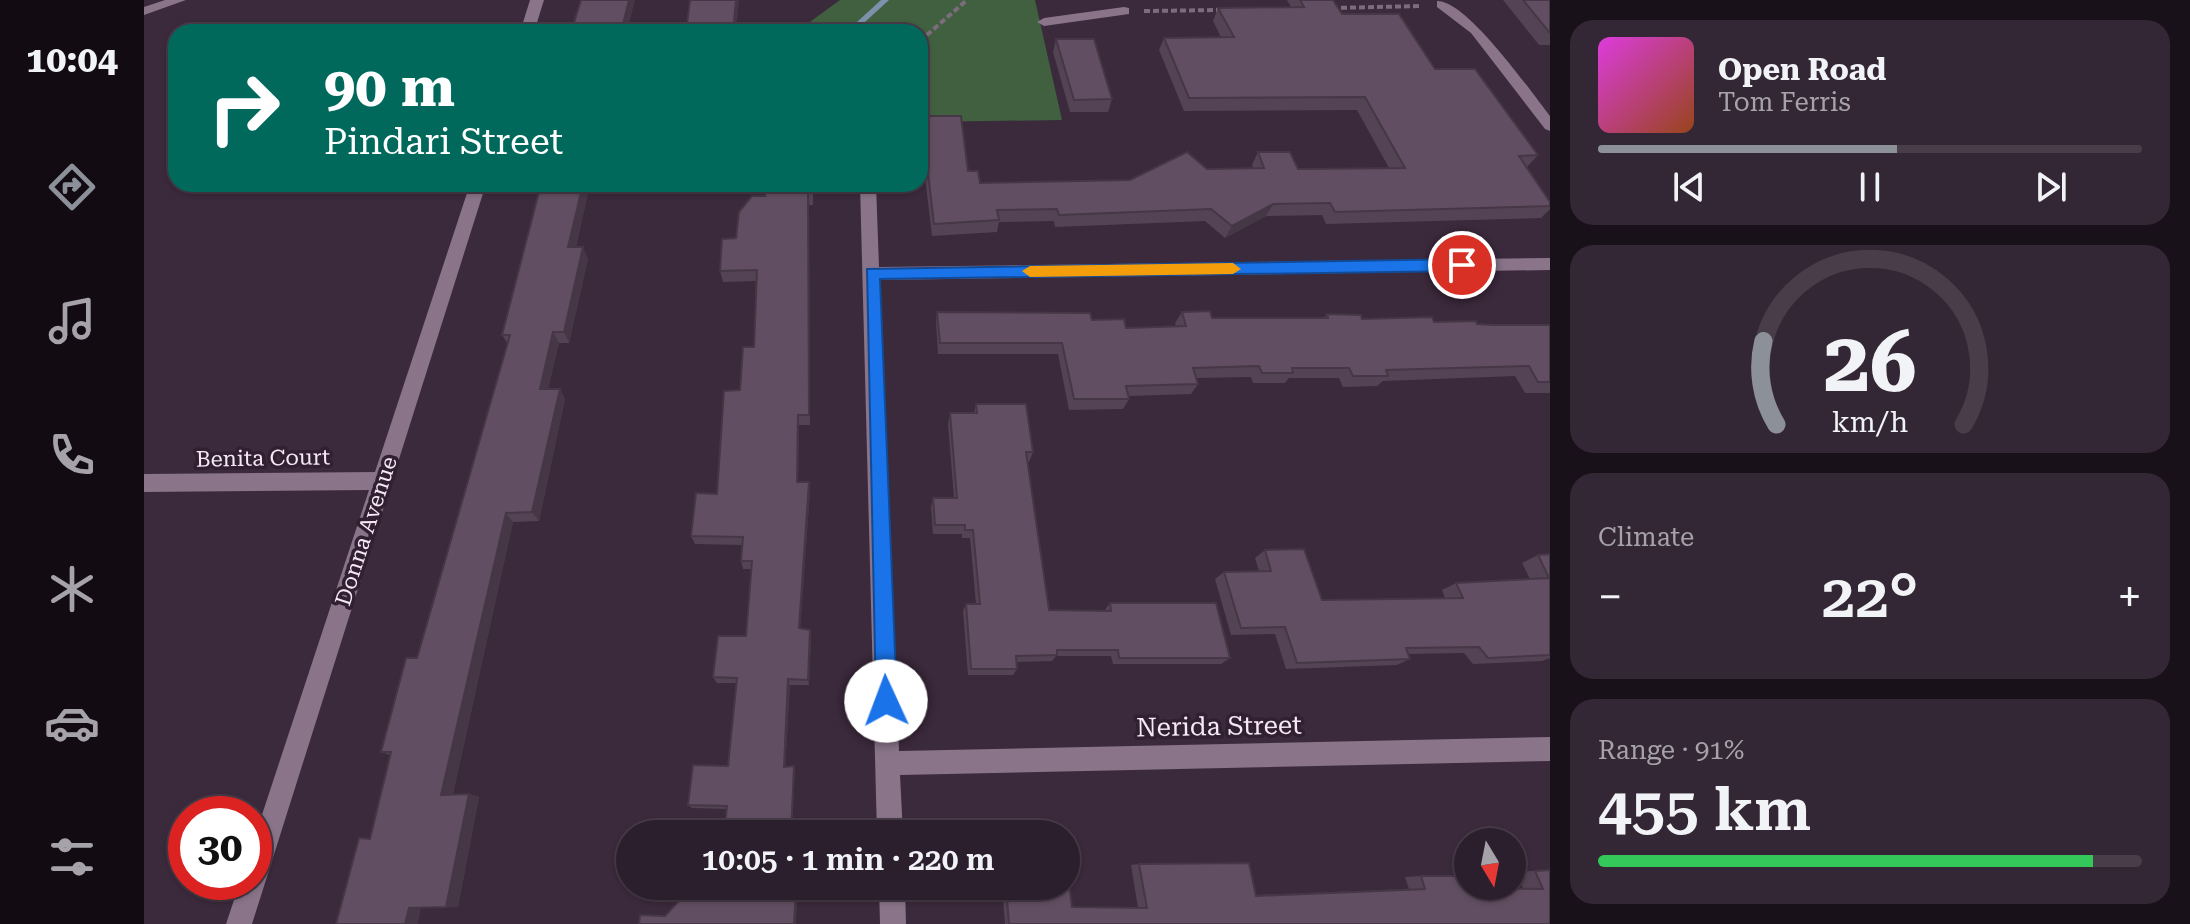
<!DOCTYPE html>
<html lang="en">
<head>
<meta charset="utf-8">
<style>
	:root { --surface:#2c1f2d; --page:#342735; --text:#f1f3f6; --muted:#a6a2aa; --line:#483d49; --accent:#8c9099 }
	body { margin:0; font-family:"Roboto Serif",serif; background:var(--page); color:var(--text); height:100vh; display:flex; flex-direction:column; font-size:30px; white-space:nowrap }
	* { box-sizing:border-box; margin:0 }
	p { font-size:26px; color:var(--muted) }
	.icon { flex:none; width:44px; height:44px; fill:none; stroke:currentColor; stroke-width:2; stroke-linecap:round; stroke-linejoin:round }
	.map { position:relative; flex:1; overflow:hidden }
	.sheet { display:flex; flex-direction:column; gap:20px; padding:20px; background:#181119; width:640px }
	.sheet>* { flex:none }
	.banner { position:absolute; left:24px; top:24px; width:760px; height:168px; border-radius:24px; box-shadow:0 2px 6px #0004,0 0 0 2px var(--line); background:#00695c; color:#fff; overflow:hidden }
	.needle { width:52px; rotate:170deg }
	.tools { position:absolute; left:1310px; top:828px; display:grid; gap:16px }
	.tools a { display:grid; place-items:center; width:72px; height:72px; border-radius:50%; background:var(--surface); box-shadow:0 2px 6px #0004,0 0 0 2px var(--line); font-size:40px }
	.speed { position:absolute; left:24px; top:796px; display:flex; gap:16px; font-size:40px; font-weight:700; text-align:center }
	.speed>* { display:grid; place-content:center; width:104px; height:104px; border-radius:50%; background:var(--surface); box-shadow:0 2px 6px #0004,0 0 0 2px var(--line); line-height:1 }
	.speed .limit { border:12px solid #d22; background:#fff; color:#111 }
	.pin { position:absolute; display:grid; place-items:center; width:68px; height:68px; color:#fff; margin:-34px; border:4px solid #fff; border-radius:50%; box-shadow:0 2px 8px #0007 }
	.me { position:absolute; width:88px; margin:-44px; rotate:358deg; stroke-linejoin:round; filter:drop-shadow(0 0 6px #0008) }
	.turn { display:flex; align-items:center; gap:28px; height:168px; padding:0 24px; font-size:36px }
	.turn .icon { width:104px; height:104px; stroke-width:2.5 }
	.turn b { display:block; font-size:56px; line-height:68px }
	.big { font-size:60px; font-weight:600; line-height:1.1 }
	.sheet .tile { flex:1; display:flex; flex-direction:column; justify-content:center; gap:12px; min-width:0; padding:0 28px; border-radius:24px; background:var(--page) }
	.sheet .dial { align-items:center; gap:0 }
	.dial svg { height:208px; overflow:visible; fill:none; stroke:var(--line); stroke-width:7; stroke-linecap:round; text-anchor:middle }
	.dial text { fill:var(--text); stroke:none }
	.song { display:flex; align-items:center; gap:24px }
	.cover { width:96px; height:96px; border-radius:12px; background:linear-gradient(135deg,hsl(300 70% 55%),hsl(20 70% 35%)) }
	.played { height:8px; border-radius:4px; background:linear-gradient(90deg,var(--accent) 55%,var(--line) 55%) }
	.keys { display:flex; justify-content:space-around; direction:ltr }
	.heat { display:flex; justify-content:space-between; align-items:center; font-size:44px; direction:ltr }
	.charge { height:12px; border-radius:6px; background:linear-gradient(90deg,#34c759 91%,var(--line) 0) }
	.trip { position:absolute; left:472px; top:820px; width:464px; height:80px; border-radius:40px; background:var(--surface); box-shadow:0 2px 6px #0004,0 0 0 2px var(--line); font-weight:600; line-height:80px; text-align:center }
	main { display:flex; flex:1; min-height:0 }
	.tab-bar { display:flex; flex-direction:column; width:144px; justify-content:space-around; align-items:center; background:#120c12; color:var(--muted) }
	.tab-bar .icon { width:56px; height:56px }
	.tab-bar .active { color:var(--accent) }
	.tab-bar b { font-size:36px; color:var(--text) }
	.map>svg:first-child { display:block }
	.green { fill:#406040 }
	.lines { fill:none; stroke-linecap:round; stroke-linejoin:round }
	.stream { fill:#7d91ac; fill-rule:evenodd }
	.path { stroke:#7c6c7c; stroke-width:4; stroke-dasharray:6 3; stroke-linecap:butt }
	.minor { fill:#897489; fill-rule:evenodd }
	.wall { fill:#544354 }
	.shaded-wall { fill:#453745 }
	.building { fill:#624e62; stroke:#453745; stroke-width:2 }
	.route { fill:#1a73e8; stroke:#114b97; stroke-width:2 }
	.slow { fill:#f59e0b }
	.labels { text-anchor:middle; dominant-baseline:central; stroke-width:7; stroke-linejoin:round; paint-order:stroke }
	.street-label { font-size:22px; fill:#f5e9f5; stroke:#311f32 }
	.near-street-label { font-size:26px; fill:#f5e9f5; stroke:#311f32 }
</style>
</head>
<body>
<main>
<nav class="tab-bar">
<b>10:04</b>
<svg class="icon active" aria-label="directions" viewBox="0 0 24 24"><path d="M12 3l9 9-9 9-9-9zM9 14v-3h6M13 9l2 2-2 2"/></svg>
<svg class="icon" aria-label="music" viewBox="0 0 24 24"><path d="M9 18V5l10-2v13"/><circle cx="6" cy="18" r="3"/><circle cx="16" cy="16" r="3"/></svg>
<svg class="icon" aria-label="phone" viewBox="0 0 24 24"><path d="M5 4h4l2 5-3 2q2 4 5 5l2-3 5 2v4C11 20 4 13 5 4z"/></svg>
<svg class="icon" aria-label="climate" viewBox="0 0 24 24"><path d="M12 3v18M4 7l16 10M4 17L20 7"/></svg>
<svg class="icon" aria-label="car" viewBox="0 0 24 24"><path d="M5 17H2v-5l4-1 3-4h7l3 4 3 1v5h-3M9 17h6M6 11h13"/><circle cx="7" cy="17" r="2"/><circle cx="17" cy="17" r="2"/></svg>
<svg class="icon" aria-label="filters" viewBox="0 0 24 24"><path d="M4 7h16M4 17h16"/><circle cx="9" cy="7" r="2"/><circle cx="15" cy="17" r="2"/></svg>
</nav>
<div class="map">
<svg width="1406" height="924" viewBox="0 0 1406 924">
	<rect width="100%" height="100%" fill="#3b293c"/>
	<path class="green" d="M696 0H891L918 120 776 122V32H652Z"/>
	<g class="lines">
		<path class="stream" d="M737 0H745L710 32H702Z"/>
		<path class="path" d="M1188 8 1278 6
			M1000 11 1078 10
			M776 41 823 0"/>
		<path class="minor" d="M21 0H42L0 15V7Z
			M386 0H400L390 32H376Z
			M1293 1C1323 0 1387 92 1406 116V131L1401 129 1327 33 1293 7Z
			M980 7 985 8V14L900 26 893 22 900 18Z
			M326 184H342L108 924H82L96 882H110V839L225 490 0 492V474L231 472Z
			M716 184H732L735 267 1406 258V270L736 280 755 751 1406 737V761L756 775 759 834H733Z
			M735 886H761L762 924H736Z"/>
	</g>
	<path class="wall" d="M1143 0H1189L1198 14 1291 69 1394 155 1383 167 1406 202V209L1397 218 1182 224 1178 215 1122 216 1081 238 1061 221 911 227 910 221 855 222 853 232 788 236 781 177H776V116L836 183 986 180 1063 169 1109 168 1108 165 1114 152 1154 169 1245 168 1213 110 1040 111 1015 50 1020 38 1077 37 1069 21 1074 8 1147 7Z
		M1359 0H1406V45H1395Z
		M912 39 968 99 964 112H926L909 52Z
		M446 184 432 247 444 259 425 343H415L404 389H416L421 399 395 521 369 522 309 794H325L335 797 314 907 277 908 226 839 246 755 237 752 273 658 364 344 358 335Z
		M669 184V205H665L666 425H655L654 482H665L666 491 656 628 666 630 667 637 665 685H646L641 767 651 770 583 809 548 808 544 805 584 766 592 683H573L569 677 602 636 607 569H599L597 561 599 545 551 544 547 536 573 494 596 390 610 347 612 281 579 282 576 271 592 238 621 196Z
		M793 312 948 320 982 328 1032 326 1031 323 1038 312 1068 318H1180L1183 314 1218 319 1350 325H1406V393H1381L1371 376 1239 381 1233 386 1199 387 1195 378H1145L1141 383H1109L1107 377 1052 378 1054 384 1047 394 985 396V399L979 409 925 410 914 354H794L792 323Z
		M832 404 889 452 885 462H884L905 610 960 611 966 603 1086 658 1077 664H969L967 656H912L908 661 872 662 873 669 869 675H824L819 611 822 604H832L826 538H818V534H789L787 507 789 498H810L804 424 806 413H830Z
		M1121 550 1178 600 1301 598 1298 590 1312 583 1386 579 1378 563 1394 555 1406 554V658L1398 661 1329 664 1320 653 1264 654 1266 659 1253 665 1142 669 1131 634 1087 635 1071 579 1080 572 1115 571 1111 558Z
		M995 864 1112 895 1265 889 1261 877 1277 876 1331 888 1379 889 1372 872 1406 870V924H861L858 886H922L928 907 994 908 987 865Z"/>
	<path class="shaded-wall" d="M485 0H491L483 32H477Z
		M592 0H595L592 32H589Z
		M439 184H446L429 259 424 247Z
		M1129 204 1122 216 1081 238 1088 226Z
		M439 247 444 259 425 343 420 332Z
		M409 332 415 343 402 399 396 389Z
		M416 389 421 399 395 521 388 512Z
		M654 415 655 425 654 491 653 482Z
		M665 482 666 491 656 634 655 628Z
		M362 513 369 522 308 798 297 795Z
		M666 630 667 637 665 685 664 680Z
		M644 679 646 685 641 770 640 767Z
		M650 766 651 770 648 834H647Z
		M325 794 335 797 314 907H302Z
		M652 886H654L652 924H650Z
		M265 908H277L274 924H261Z"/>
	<path class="building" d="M437 0H485L477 32H427Z
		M546 0H592L589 32H542Z
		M1156 0H1189L1198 14H1255L1291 69H1331L1394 155 1375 156 1406 202V206L1191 212 1186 203 1129 204 1088 226 1067 209 915 215 913 209 853 210 855 220 790 224 783 164H778L776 148V116H817L824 171H834L836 183 986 180 1043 152 1063 169 1120 168 1114 152H1146L1154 169 1261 168 1221 97 1045 98 1020 38 1090 37 1074 8 1160 7Z
		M1379 0H1406V32H1405Z
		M912 39H950L968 99 930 100Z
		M397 184H439L424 247H439L420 332H409L396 389H416L388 512 362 513 297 795 325 794 302 907 265 908 261 924H192L215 838 226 839 247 752H237L262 658H273L366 335H358Z
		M621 184H668L669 193H664L665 415H654L653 482H665L655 628 666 630 664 680 644 679 640 767 650 766 647 834H580L583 806 544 805 549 765 584 766 593 678 569 677 574 636H602L608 561H597L599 537 547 536 552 493 573 494 580 391 596 390 599 347H610L613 270 576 271 578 239 592 238 595 212 608 196H621Z
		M1066 311 1068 318H1184L1183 314 1217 315 1218 319 1288 317 1290 322 1332 321 1333 324 1350 325H1406V382H1394L1385 366 1242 370 1244 376H1209L1205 368H1148L1149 373H1118L1115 366 1049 368 1054 384 982 386 985 399H930L918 343H796L793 312 946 313 948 320 980 319 982 328 1042 326 1038 312Z
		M832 404H882L889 452H882L905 610 967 611 966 603H1072L1086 658H975L974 650H913V655L872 656 873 669H827L822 604H836L829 530H821V525H791L789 498H813L806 413H833Z
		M1160 549 1178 600 1319 598 1312 583 1405 578 1394 555 1406 554V655L1344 658 1335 647 1262 648 1266 659 1153 663 1141 627 1097 628 1080 572 1127 571 1121 550Z
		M922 858 928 907 1003 908 995 864 1105 863 1112 896 1281 889 1277 876H1324V886H1330L1331 888 1399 889 1391 871 1406 870V924H865L862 886H922Z
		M548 886H652L650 924H495L496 915 521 916 547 888Z"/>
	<path class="route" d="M1318 259 1325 265 1318 271 736 279 753 701 750 709 742 712 735 709 732 701 723 269Z"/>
	<path class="slow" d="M1089 263 1097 269 1089 274 886 277 878 271 886 266Z"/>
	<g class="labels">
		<g class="street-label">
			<text transform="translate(119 458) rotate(-1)">Benita Court</text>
			<text transform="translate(222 531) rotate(-72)">Donna Avenue</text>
		</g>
		<g class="near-street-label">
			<text transform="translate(1075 726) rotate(-1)">Nerida Street</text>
		</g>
	</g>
</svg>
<div class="tools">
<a><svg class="needle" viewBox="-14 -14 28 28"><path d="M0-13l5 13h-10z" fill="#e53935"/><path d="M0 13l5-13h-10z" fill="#a6a2aa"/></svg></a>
</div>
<div class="speed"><div class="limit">30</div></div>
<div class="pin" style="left:1318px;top:265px;background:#d93025"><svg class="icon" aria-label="arrive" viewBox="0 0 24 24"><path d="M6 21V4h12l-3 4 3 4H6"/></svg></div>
<svg class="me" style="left:742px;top:701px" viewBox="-20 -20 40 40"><circle r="19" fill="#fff"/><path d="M0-13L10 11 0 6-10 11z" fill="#1a73e8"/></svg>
<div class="trip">10:05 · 1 min · 220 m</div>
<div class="banner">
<div class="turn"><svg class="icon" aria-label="right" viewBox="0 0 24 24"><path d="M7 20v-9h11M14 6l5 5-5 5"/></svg><div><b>90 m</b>Pindari Street</div></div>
</div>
</div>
<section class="sheet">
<div class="tile">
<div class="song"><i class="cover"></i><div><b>Open Road</b><p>Tom Ferris</p></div></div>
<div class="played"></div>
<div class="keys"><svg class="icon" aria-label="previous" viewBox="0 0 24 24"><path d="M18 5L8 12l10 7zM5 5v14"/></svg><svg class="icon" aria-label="pause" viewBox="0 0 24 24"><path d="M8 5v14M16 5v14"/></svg><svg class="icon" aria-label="next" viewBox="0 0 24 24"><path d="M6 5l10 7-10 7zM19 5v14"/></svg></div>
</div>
<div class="tile dial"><svg viewBox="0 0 100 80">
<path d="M14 69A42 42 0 1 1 86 69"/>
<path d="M14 69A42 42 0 0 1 9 37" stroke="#8c9099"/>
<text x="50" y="56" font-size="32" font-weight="700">26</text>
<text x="50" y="72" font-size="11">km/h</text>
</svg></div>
<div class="tile"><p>Climate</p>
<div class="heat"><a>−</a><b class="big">22°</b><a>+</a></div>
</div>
<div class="tile"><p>Range · 91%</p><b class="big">455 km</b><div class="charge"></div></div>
</section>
</main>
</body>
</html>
